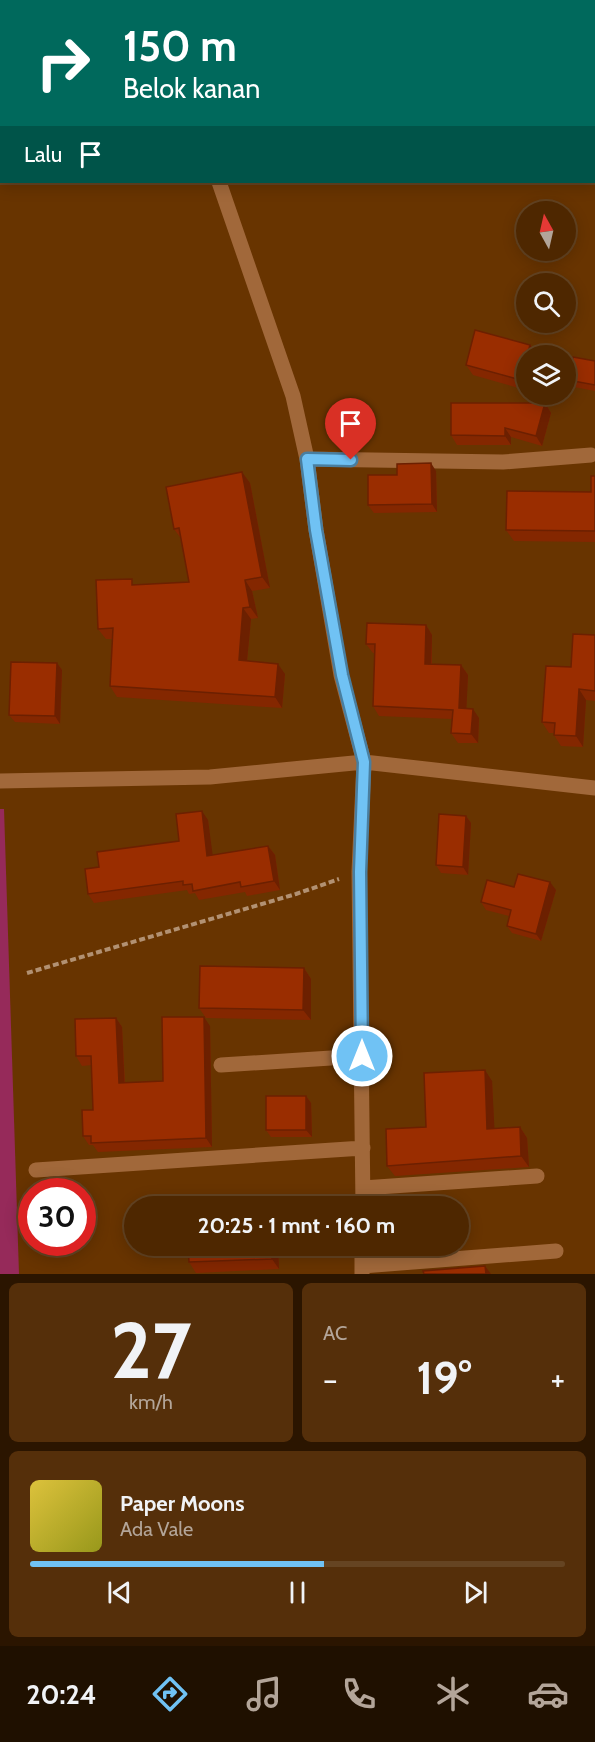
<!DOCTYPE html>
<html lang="id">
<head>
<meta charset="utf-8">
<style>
	:root { --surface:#4e2700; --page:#552f0a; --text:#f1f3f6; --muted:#b3a599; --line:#654422; --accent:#70c2f4 }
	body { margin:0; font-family:Cabin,sans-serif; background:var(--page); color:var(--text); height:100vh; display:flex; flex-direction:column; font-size:22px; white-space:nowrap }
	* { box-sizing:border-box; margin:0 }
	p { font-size:20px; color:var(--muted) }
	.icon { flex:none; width:33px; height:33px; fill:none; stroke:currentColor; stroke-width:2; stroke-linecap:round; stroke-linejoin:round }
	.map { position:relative; height:1274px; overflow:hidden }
	.details { display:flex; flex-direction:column; gap:9px; padding:9px; background:#2b1500; flex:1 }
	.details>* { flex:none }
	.guide { position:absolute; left:0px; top:0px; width:596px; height:183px; box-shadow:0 3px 15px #0003,0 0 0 2px var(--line); background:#00695c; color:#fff; overflow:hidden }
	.needle { width:39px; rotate:352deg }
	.buttons { position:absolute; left:516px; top:201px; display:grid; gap:12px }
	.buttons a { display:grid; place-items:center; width:60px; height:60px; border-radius:50%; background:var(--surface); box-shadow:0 3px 15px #0003,0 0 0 2px var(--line); font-size:30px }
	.speed { position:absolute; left:18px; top:1178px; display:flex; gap:12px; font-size:30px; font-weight:700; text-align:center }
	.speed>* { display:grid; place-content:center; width:78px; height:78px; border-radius:50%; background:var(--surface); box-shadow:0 3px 15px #0003,0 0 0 2px var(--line); line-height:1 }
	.speed .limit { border:9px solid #d22; background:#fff; color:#111 }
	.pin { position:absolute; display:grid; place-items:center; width:51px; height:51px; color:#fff; margin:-62px -26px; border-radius:50% 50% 50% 0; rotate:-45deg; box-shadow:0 0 6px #0007 }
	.pin .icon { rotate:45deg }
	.me { position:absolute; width:66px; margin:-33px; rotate:0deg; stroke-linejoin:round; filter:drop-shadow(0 0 4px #0008) }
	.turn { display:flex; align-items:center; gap:21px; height:126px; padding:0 24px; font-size:27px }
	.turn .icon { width:78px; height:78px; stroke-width:2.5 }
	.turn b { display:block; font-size:42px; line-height:51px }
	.then { display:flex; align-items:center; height:57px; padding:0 24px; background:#0003; gap:12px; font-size:22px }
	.big { font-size:45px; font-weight:800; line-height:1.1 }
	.details .card { flex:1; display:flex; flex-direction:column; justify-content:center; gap:9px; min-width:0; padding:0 21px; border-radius:9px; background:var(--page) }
	.details .dial { align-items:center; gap:0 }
	.dial b { font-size:78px; line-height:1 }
	.song { display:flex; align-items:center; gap:18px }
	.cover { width:72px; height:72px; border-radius:9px; background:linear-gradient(135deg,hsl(50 70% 55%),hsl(60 70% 35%)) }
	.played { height:6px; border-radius:3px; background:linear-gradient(90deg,var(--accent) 55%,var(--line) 55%) }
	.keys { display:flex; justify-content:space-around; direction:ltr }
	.heat { display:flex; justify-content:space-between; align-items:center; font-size:33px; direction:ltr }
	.details .tiles { flex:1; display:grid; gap:9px; grid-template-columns:1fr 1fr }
	.card:last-child { grid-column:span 2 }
	.trip { position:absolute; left:124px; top:1196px; width:345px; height:60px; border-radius:30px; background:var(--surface); box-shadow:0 3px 15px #0003,0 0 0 2px var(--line); font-weight:800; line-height:60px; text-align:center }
	.menu { display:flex; height:96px; justify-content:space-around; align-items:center; background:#1f1000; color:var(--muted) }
	.menu .icon { width:42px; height:42px }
	.menu .selected { color:var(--accent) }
	.menu b { font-size:27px; color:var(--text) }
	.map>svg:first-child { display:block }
	.garden { fill:#962a5a }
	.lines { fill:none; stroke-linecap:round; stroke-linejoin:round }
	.path { stroke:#b29172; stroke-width:4; stroke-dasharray:6 3; stroke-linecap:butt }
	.minor { stroke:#a1683a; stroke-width:15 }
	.wall { fill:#842700 }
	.shaded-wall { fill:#6c2000 }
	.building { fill:#9a2d00; stroke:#6c2000; stroke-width:1.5 }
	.route-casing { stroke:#497e9f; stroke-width:15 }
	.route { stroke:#70c2f4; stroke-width:10 }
</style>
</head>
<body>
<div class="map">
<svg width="595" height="1274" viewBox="0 0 595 1274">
	<rect width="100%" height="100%" fill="#683400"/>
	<path class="garden" d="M0 809H4L19 1274H0Z"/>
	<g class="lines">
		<path class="path" d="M27 973 296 894 339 879"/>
		<path class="minor" d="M224 2V0
			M219 182 293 396 307 459 316 530 341 675 364 762 595 788
			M307 459 503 462 591 455
			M0 781 210 777 364 762 359 872 363 1206
			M221 1065 362 1056
			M36 1170 363 1148
			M363 1188 537 1176
			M362 1266 556 1251
			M362 1274V1245"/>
	</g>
	<path class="wall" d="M530 345 538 355 526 356V390L473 375 466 365Z
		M595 361V391L574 387 568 380Z
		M545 403 551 413 542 446 511 437V445H457L451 435Z
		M436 471 437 512 374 513 368 505 397 475Z
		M595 476V542L514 541 506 530 591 492Z
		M250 483 270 588 252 591 258 618 251 619 247 661 285 674 282 708 117 697 110 686 113 639H106L98 629 136 585 189 582 180 537 174 529Z
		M426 625 432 635V664L461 665 468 675 466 708 479 718 478 743H458L451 733 452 719 379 716 373 706 375 653H373L366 644Z
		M595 635V701L586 700 583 747 561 746 554 735V733H549L542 722 571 667Z
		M57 663 62 670 60 724 15 722 9 715Z
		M466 816 471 823 468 875 441 873 436 865Z
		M208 820 212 855 268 846 275 855 280 890 247 896 245 892 199 900 195 893 189 894 187 890 94 903 88 894 99 867 179 841Z
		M514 887 556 890 541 941 512 933 507 926 509 916 486 910 481 902Z
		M304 968 311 979V1020L206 1018 199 1008Z
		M116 1018 122 1027 125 1083 163 1081 210 1026 212 1147 98 1152 93 1145H89L83 1136 93 1110 92 1065 82 1066 76 1056Z
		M492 1081 494 1129 520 1127 527 1138 529 1167 395 1176 387 1166 426 1127Z
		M306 1096 311 1103 312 1137H271L266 1130Z
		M188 1245H278L279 1269 196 1273 189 1262Z"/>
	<path class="shaded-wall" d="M2 25V46L0 44V32Z
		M530 345 538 355 527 356Z
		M526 359V388L521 380Z
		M545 403 551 413 542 446 536 436Z
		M505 428 511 437V445L505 436Z
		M431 463 436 471 437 512 432 504Z
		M242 472 250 483 270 588 262 577Z
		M245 580 252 591 258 618 250 607Z
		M243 608 251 619 246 671 239 660Z
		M426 625 432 635 431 673 425 664Z
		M57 663 62 670 60 724 55 716Z
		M278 664 285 674 282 708 275 697Z
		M461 665 468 675 466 717 459 708Z
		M579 689 586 700 583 747 576 736Z
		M473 709 479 718 478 743 471 734Z
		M202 811 208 820 214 865 207 856Z
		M466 816 471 823 468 875 463 867Z
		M268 846 275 855 280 890 274 881Z
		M550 882 556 890 541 941 536 934Z
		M304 968 311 979V1020L303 1010Z
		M204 1017 210 1026 212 1147 206 1138Z
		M116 1018 122 1027 125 1092 119 1083Z
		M485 1070 492 1081 495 1139 487 1129Z
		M306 1096 311 1103 312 1137 306 1130Z
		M520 1127 527 1138 529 1167 521 1156Z
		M270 1195 277 1205V1206H270Z
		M272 1245H278L279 1269 272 1259Z
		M485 1266 491 1274H486Z"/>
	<path class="building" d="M0 4 2 5V25L0 32Z
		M475 330 530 345 527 356H526L521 380 466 365Z
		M573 357 595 361V385L568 380Z
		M451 403H545L536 436 505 428V436L451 435Z
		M431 463 432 504 368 505V475H397V464Z
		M242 472 262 577 245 580 250 607 243 608 239 660 278 664 275 697 110 686 113 628 98 629 96 580 132 579V585L189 582 179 528 174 529 166 487Z
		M591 476H595V531L506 530 507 491 591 492Z
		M367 623 426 625 425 664 461 665 459 708 473 709 471 734 451 733 453 710 373 706 375 644H366Z
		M573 634 595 635V691L579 689 576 736 554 735 555 723 542 722 546 666 571 667Z
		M11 662 57 663 55 716 9 715Z
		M202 811 207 856 268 846 274 881 241 887 240 882 193 891 192 884 183 885V881L88 894 85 869 99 867 97 852 179 841 176 814Z
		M439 814 466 816 463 867 436 865Z
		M518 874 550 882 536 934 507 926 511 910 481 902 487 880 514 887Z
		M200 966 304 968 303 1010 199 1008Z
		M162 1017H204L206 1138 91 1143V1136H83L82 1110H93L91 1056H76L75 1019 116 1018 119 1083 163 1081Z
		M485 1070 487 1129 520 1127 521 1156 387 1166 386 1129 426 1127 424 1073Z
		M266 1096H306V1130H266Z
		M270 1195V1206H202V1197Z
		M188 1245H272V1259L189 1262Z
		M485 1266 486 1274H424L423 1271Z"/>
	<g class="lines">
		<g class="route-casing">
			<path id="route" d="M351 460 307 459 316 530 342 675 364 762 360 872 362 1056"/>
		</g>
		<use href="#route" class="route"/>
	</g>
</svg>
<div class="buttons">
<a><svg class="needle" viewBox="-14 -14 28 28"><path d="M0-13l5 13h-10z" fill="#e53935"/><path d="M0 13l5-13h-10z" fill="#b3a599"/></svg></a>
<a><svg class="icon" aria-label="search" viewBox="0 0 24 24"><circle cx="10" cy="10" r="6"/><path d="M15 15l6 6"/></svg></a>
<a><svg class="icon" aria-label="layers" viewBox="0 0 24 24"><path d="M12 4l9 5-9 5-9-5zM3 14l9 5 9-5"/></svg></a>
</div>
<div class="speed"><div class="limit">30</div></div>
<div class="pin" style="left:351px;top:460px;background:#d93025"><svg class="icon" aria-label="arrive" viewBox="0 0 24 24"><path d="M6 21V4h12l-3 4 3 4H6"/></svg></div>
<svg class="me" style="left:362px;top:1056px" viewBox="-20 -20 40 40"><circle r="17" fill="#70c2f4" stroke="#fff" stroke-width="3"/><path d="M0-11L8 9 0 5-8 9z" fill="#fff"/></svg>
<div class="trip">20:25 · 1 mnt · 160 m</div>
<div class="guide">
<div class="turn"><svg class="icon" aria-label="right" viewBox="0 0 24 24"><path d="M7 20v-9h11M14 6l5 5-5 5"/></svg><div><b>150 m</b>Belok kanan</div></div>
<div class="then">Lalu<svg class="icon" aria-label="arrive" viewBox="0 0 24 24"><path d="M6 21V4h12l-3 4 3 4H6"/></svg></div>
</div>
</div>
<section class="details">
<div class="tiles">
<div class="card dial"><b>27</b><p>km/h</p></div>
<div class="card"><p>AC</p>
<div class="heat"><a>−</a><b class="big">19°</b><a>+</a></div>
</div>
<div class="card">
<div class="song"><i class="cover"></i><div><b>Paper Moons</b><p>Ada Vale</p></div></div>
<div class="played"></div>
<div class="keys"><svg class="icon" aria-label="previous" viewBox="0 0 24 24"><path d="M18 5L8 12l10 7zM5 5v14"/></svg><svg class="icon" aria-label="pause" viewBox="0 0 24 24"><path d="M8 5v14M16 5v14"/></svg><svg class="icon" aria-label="next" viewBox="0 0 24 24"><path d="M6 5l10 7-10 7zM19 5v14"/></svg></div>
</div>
</div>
</section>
<nav class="menu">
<b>20:24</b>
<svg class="icon selected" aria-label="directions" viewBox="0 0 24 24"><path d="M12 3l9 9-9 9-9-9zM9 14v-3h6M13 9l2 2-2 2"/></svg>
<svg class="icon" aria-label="music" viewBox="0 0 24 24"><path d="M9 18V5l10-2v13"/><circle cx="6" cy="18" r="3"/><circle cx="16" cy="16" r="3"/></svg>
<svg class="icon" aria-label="phone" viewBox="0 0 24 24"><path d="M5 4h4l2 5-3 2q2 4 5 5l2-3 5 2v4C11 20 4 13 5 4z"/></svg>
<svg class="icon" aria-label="climate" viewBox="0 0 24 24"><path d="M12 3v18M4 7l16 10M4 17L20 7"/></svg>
<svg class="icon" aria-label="car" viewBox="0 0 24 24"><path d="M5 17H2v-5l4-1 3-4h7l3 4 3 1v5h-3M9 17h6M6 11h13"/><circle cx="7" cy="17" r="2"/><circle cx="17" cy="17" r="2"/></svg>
</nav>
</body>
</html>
